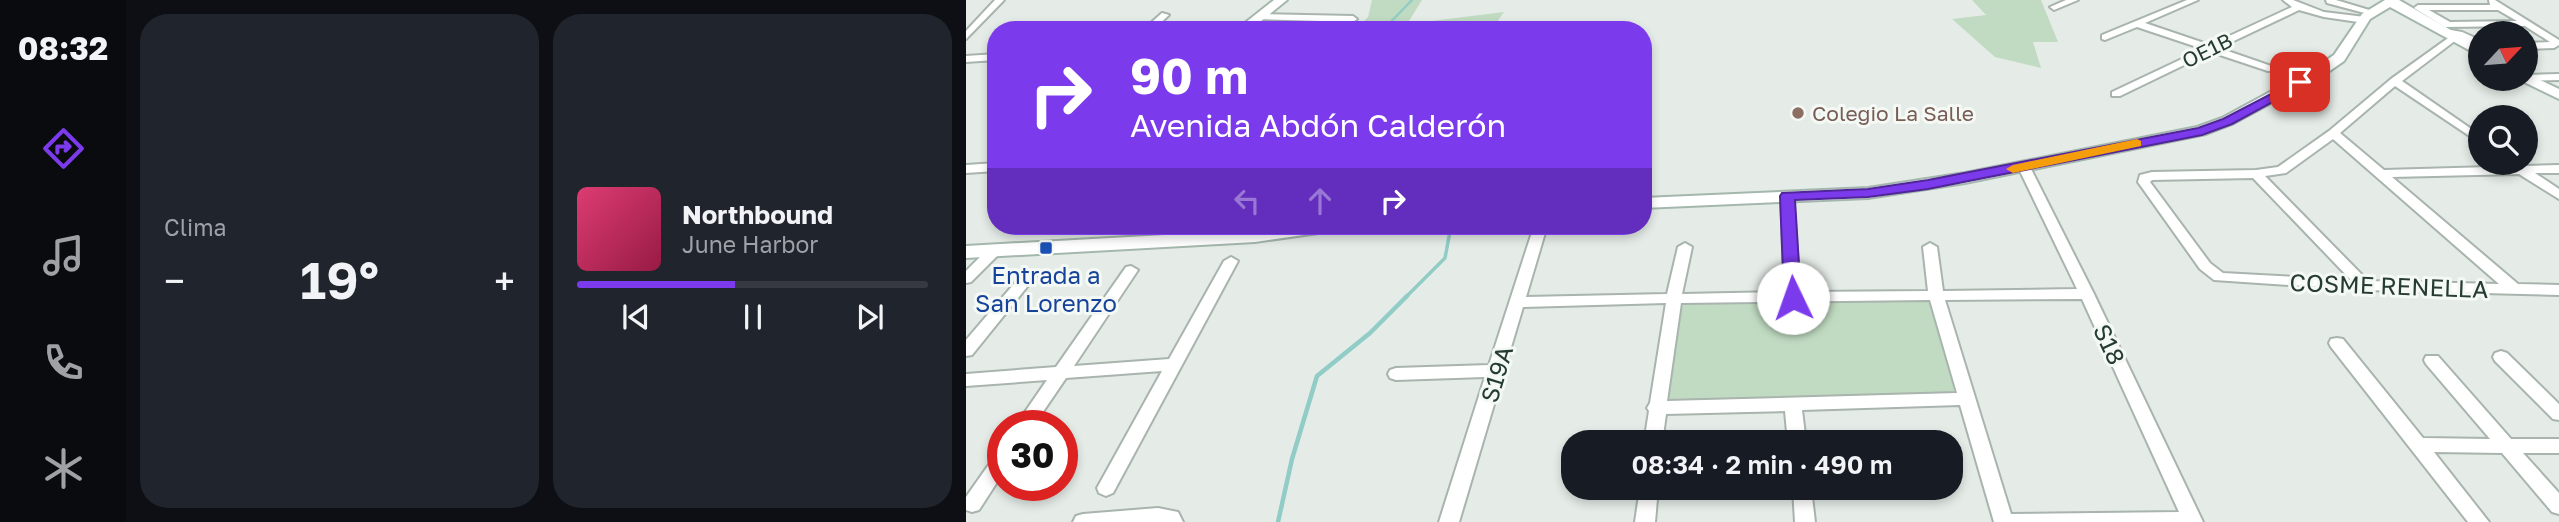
<!DOCTYPE html>
<html lang="es">
<head>
<meta charset="utf-8">
<style>
	:root { --surface:#171b24; --page:#20242c; --text:#f1f3f6; --muted:#9ea1a6; --line:#363941; --accent:#7c3aed }
	body { margin:0; font-family:"Golos Text",sans-serif; background:var(--page); color:var(--text); height:100vh; display:flex; flex-direction:column; font-size:26px; white-space:nowrap }
	* { box-sizing:border-box; margin:0 }
	p { font-size:23px; color:var(--muted) }
	.icon { flex:none; width:38px; height:38px; fill:none; stroke:currentColor; stroke-width:2; stroke-linecap:round; stroke-linejoin:round }
	.map { position:relative; flex:1; overflow:hidden }
	.side { display:flex; flex-direction:column; gap:14px; padding:14px; background:#0d0f14; width:840px }
	.side>* { flex:none }
	.banner { position:absolute; left:21px; top:21px; width:665px; height:214px; border-radius:28px; box-shadow:0 4px 10px #0003; background:#7c3aed; color:#fff; overflow:hidden }
	.needle { width:46px; rotate:64deg }
	.buttons { position:absolute; left:1502px; top:21px; display:grid; gap:14px }
	.buttons a { display:grid; place-items:center; width:70px; height:70px; border-radius:50%; background:var(--surface); box-shadow:0 4px 10px #0003; font-size:35px }
	.speed { position:absolute; left:21px; top:410px; display:flex; gap:14px; font-size:35px; font-weight:700; text-align:center }
	.speed>* { display:grid; place-content:center; width:91px; height:91px; border-radius:50%; background:var(--surface); box-shadow:0 4px 10px #0003; line-height:1 }
	.speed .limit { border:10px solid #d22; background:#fff; color:#111 }
	.pin { position:absolute; display:grid; place-items:center; width:60px; height:60px; color:#fff; margin:-30px; border-radius:14px; box-shadow:0 4px 10px #0006 }
	.me { position:absolute; width:77px; margin:-38px; rotate:357deg; stroke-linejoin:round; filter:drop-shadow(0 0 5px #0008) }
	.turn { display:flex; align-items:center; gap:24px; height:147px; padding:0 28px; font-size:32px }
	.turn .icon { width:91px; height:91px; stroke-width:2.5 }
	.turn b { display:block; font-size:49px; line-height:60px }
	.lanes { display:flex; align-items:center; height:66px; padding:0 28px; background:#0003; justify-content:center; gap:35px; direction:ltr }
	.lanes .off { opacity:.35 }
	.big { font-size:52px; font-weight:600; line-height:1.1 }
	.side .card { flex:1; display:flex; flex-direction:column; justify-content:center; gap:10px; min-width:0; padding:0 24px; border-radius:28px; background:var(--page) }
	.song { display:flex; align-items:center; gap:21px }
	.cover { width:84px; height:84px; border-radius:10px; background:linear-gradient(135deg,hsl(340 70% 55%),hsl(340 70% 35%)) }
	.played { height:7px; border-radius:4px; background:linear-gradient(90deg,var(--accent) 45%,var(--line) 45%) }
	.keys { display:flex; justify-content:space-around; direction:ltr }
	.heat { display:flex; justify-content:space-between; align-items:center; font-size:38px; direction:ltr }
	.side .tiles { flex:1; display:grid; gap:14px; grid-template-columns:repeat(2,1fr) }
	.trip { position:absolute; left:595px; top:430px; width:402px; height:70px; border-radius:28px; background:var(--surface); box-shadow:0 4px 10px #0003; font-weight:600; line-height:70px; text-align:center }
	main { display:flex; flex:1; min-height:0 }
	.tab-bar { display:flex; flex-direction:column; width:126px; justify-content:space-around; align-items:center; background:#090b0e; color:var(--muted) }
	.tab-bar .icon { width:49px; height:49px }
	.tab-bar .selected { color:var(--accent) }
	.tab-bar b { font-size:32px; color:var(--text) }
	.map>svg:first-child { display:block }
	.green { fill:#c0dbc1 }
	.lines { fill:none; stroke-linecap:round; stroke-linejoin:round }
	.stream-far2 { stroke:#92ccc7; stroke-width:2.5 }
	.stream-far1 { stroke:#92ccc7; stroke-width:3.5 }
	.stream { stroke:#92ccc7; stroke-width:4.5 }
	.street-casing { stroke:#a8b4ad; stroke-width:4 }
	.secondary-casing { stroke:#a4b7ac; stroke-width:4 }
	.street { fill:#fff; fill-rule:evenodd }
	.secondary { fill:#fff; fill-rule:evenodd }
	.route { fill:#7c3aed; stroke:#51269a; stroke-width:2 }
	.slow { fill:#f59e0b }
	.education-dot { fill:#8d6e63; stroke:#f5f9f6; stroke-width:2.5 }
	.transit-dot { fill:#1a4fb4; stroke:#f5f9f6; stroke-width:2.5 }
	.labels { text-anchor:middle; dominant-baseline:central; stroke-width:6; stroke-linejoin:round; paint-order:stroke }
	.far-street-label { font-size:21px; fill:#263c31; stroke:#f5f9f6 }
	.far-education-label { font-size:21px; fill:#785e54; stroke:#f5f9f6; text-anchor:start }
	.transit-label { font-size:24px; fill:#164399; stroke:#f5f9f6 }
	.street-label { font-size:24px; fill:#263c31; stroke:#f5f9f6 }
</style>
</head>
<body>
<main>
<nav class="tab-bar">
<b>08:32</b>
<svg class="icon selected" aria-label="directions" viewBox="0 0 24 24"><path d="M12 3l9 9-9 9-9-9zM9 14v-3h6M13 9l2 2-2 2"/></svg>
<svg class="icon" aria-label="music" viewBox="0 0 24 24"><path d="M9 18V5l10-2v13"/><circle cx="6" cy="18" r="3"/><circle cx="16" cy="16" r="3"/></svg>
<svg class="icon" aria-label="phone" viewBox="0 0 24 24"><path d="M5 4h4l2 5-3 2q2 4 5 5l2-3 5 2v4C11 20 4 13 5 4z"/></svg>
<svg class="icon" aria-label="climate" viewBox="0 0 24 24"><path d="M12 3v18M4 7l16 10M4 17L20 7"/></svg>
</nav>
<section class="side">
<div class="tiles">
<div class="card"><p>Clima</p>
<div class="heat"><a>−</a><b class="big">19°</b><a>+</a></div>
</div>
<div class="card">
<div class="song"><i class="cover"></i><div><b>Northbound</b><p>June Harbor</p></div></div>
<div class="played"></div>
<div class="keys"><svg class="icon" aria-label="previous" viewBox="0 0 24 24"><path d="M18 5L8 12l10 7zM5 5v14"/></svg><svg class="icon" aria-label="pause" viewBox="0 0 24 24"><path d="M8 5v14M16 5v14"/></svg><svg class="icon" aria-label="next" viewBox="0 0 24 24"><path d="M6 5l10 7-10 7zM19 5v14"/></svg></div>
</div>
</div>
</section>
<div class="map">
<svg width="1593" height="522" viewBox="0 0 1593 522">
	<rect width="100%" height="100%" fill="#e5ece7"/>
	<path class="green" d="M406 0H456L441 24 538 12 529 25 521 30H389L402 17Z
		M1006 0H1075L1092 42H1067L1075 68 1029 57 986 19 1020 15Z
		M970 296 1001 399 690 408 708 297Z"/>
	<g class="lines">
		<path class="stream-far2" d="M417 30 446 0"/>
		<path class="stream-far1" d="M439 298 479 258 485 226"/>
		<path class="stream" d="M312 522 326 459 351 376 404 333 441 296"/>
		<g class="street-casing">
			<path id="street" d="M29 0H38L0 39V31Z
				M1100 0H1112L1088 10 1084 7Z
				M1221 0H1232L1179 23 1244 45 1326 7 1317 0H1327L1358 12 1399 17 1403 20 1399 23 1358 17 1333 10 1253 48 1308 67V71H1302L1245 52 1154 96H1146V92L1237 49 1171 27 1139 40 1136 39V35Z
				M1360 0H1370L1410 12 1406 15 1361 3Z
				M1523 0H1529L1593 40V45L1588 48 1559 49V43L1584 42 1559 26 1479 27 1448 8 1452 5H1524ZM1463 10H1532L1551 21 1484 22Z
				M196 13 203 15 187 30H177Z
				M293 14 387 16 391 19 387 22 290 19 289 17Z
				M1479 29 1496 32 1514 40V47L1490 36V40L1436 81 1514 135V143L1429 86 1374 133 1418 170 1593 165V173H1569L1593 189V199L1553 174 1426 177 1552 284 1593 285V295L1398 290 1248 280 1234 269 1172 182 1174 175 1186 172 1290 170 1312 167 1363 131 1425 79 1485 36 1476 34 1474 32ZM1367 139 1533 284 1402 281 1299 176 1320 173ZM1287 178 1385 280 1257 273 1244 263 1184 182 1186 180Z
				M30 54V60L0 62V56Z
				M1593 74V80L1561 81 1556 79H1559L1561 75Z
				M30 163V171L0 173V165Z
				M1058 163 1064 167 1128 294 1237 522H1028L994 405 836 410 840 443H822L819 411 700 414 696 443H678L683 411 681 408 684 403 700 303 557 307 493 522H473L519 377 430 380 424 378 422 374 424 370 430 368 523 365 568 226H581L560 297 701 294 712 247 719 243 726 247 716 294 819 292 815 196 821 192 827 196 834 292 962 291 957 247 964 243 971 247 977 291 1111 289 1052 167ZM1116 299 1213 512 1045 514 979 300ZM964 300 991 393 701 401 715 303Z
				M28 247 35 251 33 254 5 282 0 283V271L23 248Z
				M265 257 272 261 147 493 140 496 133 493 131 488 196 371 100 378 68 425H50L81 380 0 386V374L90 367 160 267 165 266 172 270 108 366 203 359 258 261Z
				M64 270 69 271 71 274 69 277 6 355 0 356V340L59 271Z
				M1371 338 1377 339 1457 438 1524 439 1460 364 1458 360 1460 356H1472L1545 439H1593V453H1557L1593 493V514L1586 512 1536 453 1468 452 1523 522H1502L1365 347 1363 343 1365 339Z
				M1535 351 1541 353 1593 404V420L1587 419 1529 361 1527 357 1529 353Z
				M37 451V473L13 510 6 512 0 510V497L31 453Z
				M674 488H692L689 522H669Z
				M827 488H845L849 522H829Z
				M192 508 212 512 217 522H107L110 516 117 514Z"/>
		</g>
		<g class="secondary-casing">
			<path id="secondary" d="M308 0H321L284 30H270Z
				M1419 0H1433L1514 47V56L1424 7 1404 19 1378 61 1362 72 1266 124 1240 134 999 183 902 198 677 208V198L902 188 999 173 1231 127 1256 118 1352 66 1368 55 1396 14Z
				M1559 73 1593 89V99L1554 80 1559 79Z
				M325 226H375L366 231 289 242 0 258V246L289 230Z"/>
		</g>
		<use href="#street" class="street"/>
		<use href="#secondary" class="secondary"/>
	</g>
	<path class="route" d="M1334 79 1339 82 1338 85 1266 124 1236 135 962 189 902 197 829 200 835 298 827 303 818 298 814 196 816 193 902 189 962 180 1232 128 1257 119Z"/>
	<path class="slow" d="M1171 139 1175 141V146L1047 173 1040 169 1047 165Z"/>
	<circle class="education-dot" cx="832" cy="113" r="7"/>
	<rect class="transit-dot" x="73" y="241" width="14" height="14" rx="3.5"/>
	<g class="labels">
		<g class="far-street-label">
			<text transform="translate(1241 50) rotate(-26)">OE1B</text>
		</g>
		<g class="far-education-label">
			<text x="846" y="113">Colegio La Salle</text>
		</g>
		<g class="transit-label">
			<text x="80" y="274">Entrada a<tspan x="80" dy="28">San Lorenzo</tspan></text>
		</g>
		<g class="street-label">
			<text transform="translate(1423 285) rotate(2)">COSME RENELLA</text>
			<text transform="translate(1144 344) rotate(65)">S18</text>
			<text transform="translate(530 374) rotate(-73)">S19A</text>
		</g>
	</g>
</svg>
<div class="buttons">
<a><svg class="needle" viewBox="-14 -14 28 28"><path d="M0-13l5 13h-10z" fill="#e53935"/><path d="M0 13l5-13h-10z" fill="#9ea1a6"/></svg></a>
<a><svg class="icon" aria-label="search" viewBox="0 0 24 24"><circle cx="10" cy="10" r="6"/><path d="M15 15l6 6"/></svg></a>
</div>
<div class="speed"><div class="limit">30</div></div>
<div class="pin" style="left:1334px;top:82px;background:#d93025"><svg class="icon" aria-label="arrive" viewBox="0 0 24 24"><path d="M6 21V4h12l-3 4 3 4H6"/></svg></div>
<svg class="me" style="left:827px;top:298px" viewBox="-20 -20 40 40"><circle r="19" fill="#fff"/><path d="M0-13L10 11 0 6-10 11z" fill="#7c3aed"/></svg>
<div class="trip">08:34 · 2 min · 490 m</div>
<div class="banner">
<div class="turn"><svg class="icon" aria-label="right" viewBox="0 0 24 24"><path d="M7 20v-9h11M14 6l5 5-5 5"/></svg><div><b>90 m</b>Avenida Abdón Calderón</div></div>
<div class="lanes"><svg class="icon off" aria-label="left" viewBox="0 0 24 24"><path d="M17 20v-9H6M10 6l-5 5 5 5"/></svg><svg class="icon off" aria-label="ahead" viewBox="0 0 24 24"><path d="M12 20V5M6 11l6-6 6 6"/></svg><svg class="icon" aria-label="right" viewBox="0 0 24 24"><path d="M7 20v-9h11M14 6l5 5-5 5"/></svg></div>
</div>
</div>
</main>
</body>
</html>
